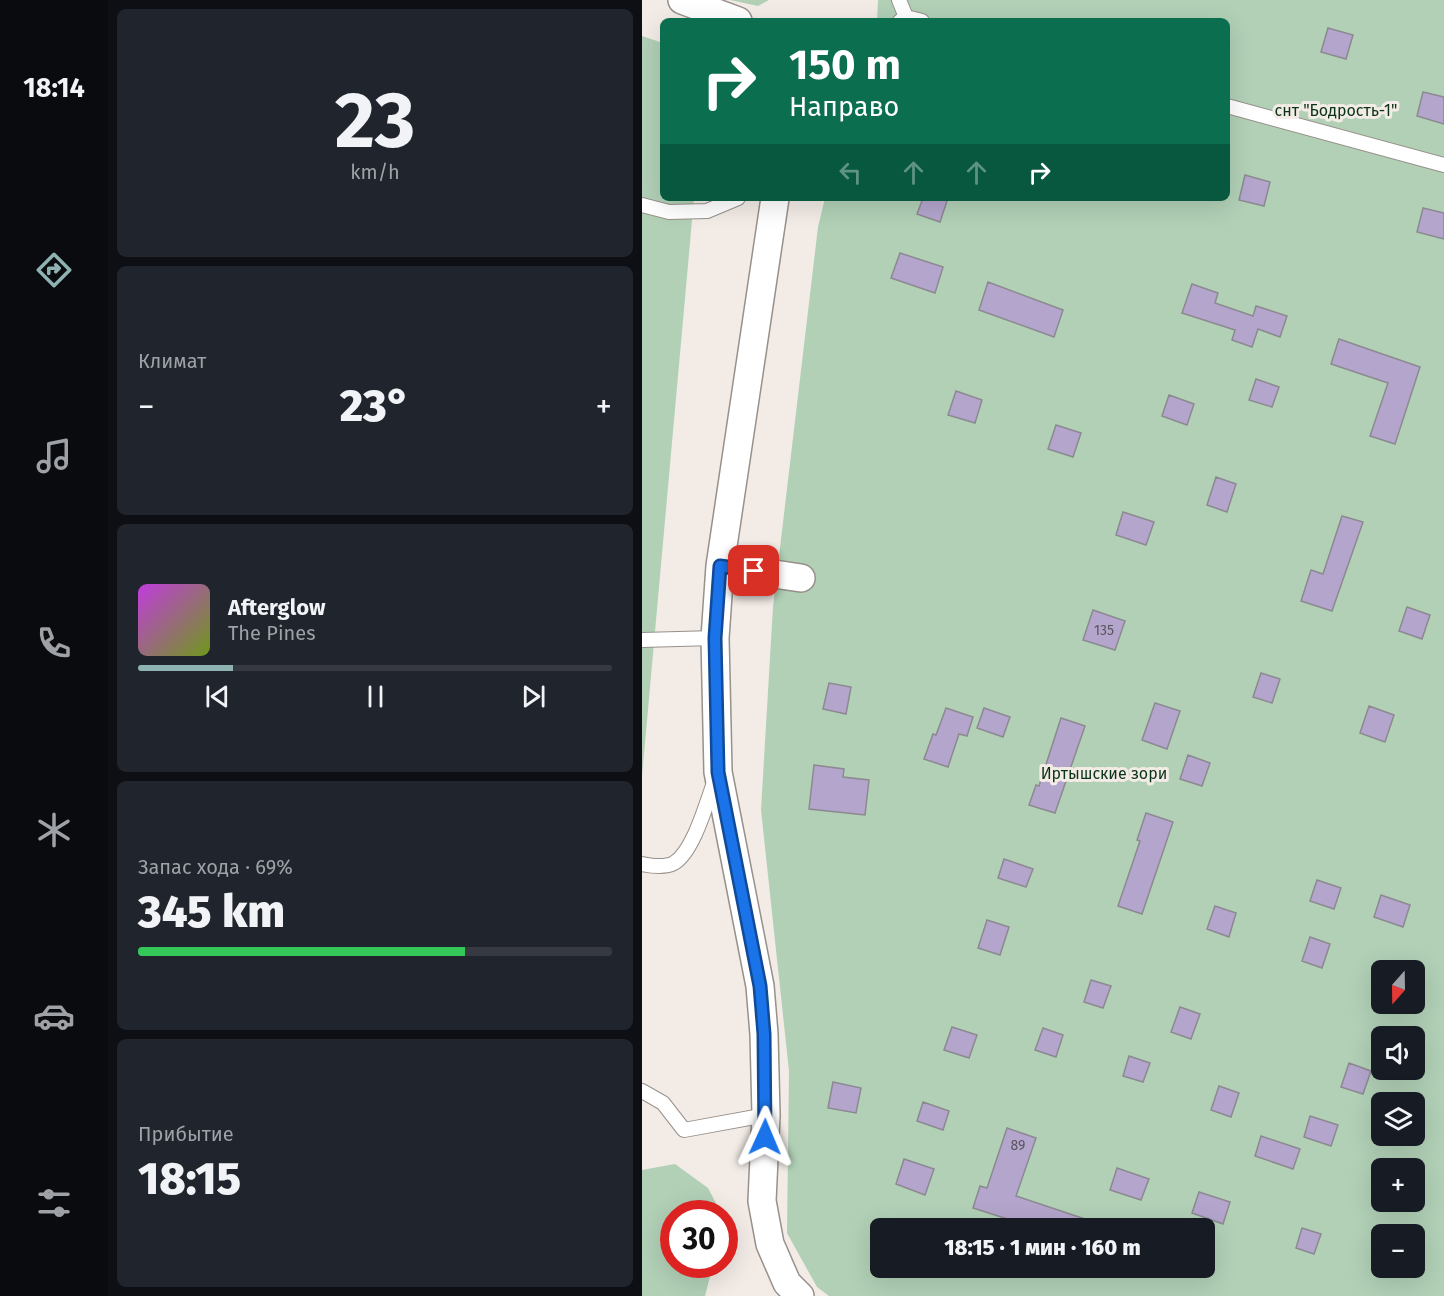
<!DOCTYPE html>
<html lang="ru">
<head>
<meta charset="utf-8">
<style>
	:root { --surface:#171b24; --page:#20242c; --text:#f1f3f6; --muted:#9ea1a6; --line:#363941; --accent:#8eb2b2 }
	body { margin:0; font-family:"Fira Sans",sans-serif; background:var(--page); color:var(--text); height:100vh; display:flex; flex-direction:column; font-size:22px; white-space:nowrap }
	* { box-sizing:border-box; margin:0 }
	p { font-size:20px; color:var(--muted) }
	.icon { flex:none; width:33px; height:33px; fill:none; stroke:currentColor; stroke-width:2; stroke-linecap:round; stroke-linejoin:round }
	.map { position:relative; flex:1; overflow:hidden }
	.side { display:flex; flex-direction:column; gap:9px; padding:9px; background:#0d0f14; width:534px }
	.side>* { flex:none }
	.banner { position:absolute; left:18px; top:18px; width:570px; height:183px; border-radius:9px; box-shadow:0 6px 24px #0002; background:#0b6e4f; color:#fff; overflow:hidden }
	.needle { width:39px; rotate:200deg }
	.tools { position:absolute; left:729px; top:960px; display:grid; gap:12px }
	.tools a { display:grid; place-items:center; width:54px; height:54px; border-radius:9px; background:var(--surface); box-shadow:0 6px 24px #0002; font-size:30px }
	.speed { position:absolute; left:18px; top:1200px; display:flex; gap:12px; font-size:30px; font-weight:700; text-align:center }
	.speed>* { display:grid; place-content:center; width:78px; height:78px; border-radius:50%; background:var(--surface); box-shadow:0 6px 24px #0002; line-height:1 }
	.speed .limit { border:9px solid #d22; background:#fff; color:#111 }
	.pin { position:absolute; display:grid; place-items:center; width:51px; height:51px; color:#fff; margin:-26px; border-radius:12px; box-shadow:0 3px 9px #0006 }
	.me { position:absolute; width:66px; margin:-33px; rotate:1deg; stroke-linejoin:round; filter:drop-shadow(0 0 4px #0008) }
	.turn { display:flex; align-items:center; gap:21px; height:126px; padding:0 30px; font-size:27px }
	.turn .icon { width:78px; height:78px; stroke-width:2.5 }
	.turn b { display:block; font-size:42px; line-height:51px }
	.lanes { display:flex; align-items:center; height:57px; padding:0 30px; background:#0003; justify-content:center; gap:30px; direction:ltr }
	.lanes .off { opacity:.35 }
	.big { font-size:45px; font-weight:800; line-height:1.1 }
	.side .tile { flex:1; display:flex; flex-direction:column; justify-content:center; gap:9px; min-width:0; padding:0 21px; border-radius:9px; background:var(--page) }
	.side .dial { align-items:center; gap:0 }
	.dial b { font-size:78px; line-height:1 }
	.song { display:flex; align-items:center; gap:18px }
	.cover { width:72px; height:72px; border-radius:9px; background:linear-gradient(135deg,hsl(290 70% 55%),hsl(80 70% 35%)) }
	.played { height:6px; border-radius:3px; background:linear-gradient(90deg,var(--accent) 20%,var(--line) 20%) }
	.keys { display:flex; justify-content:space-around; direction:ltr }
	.heat { display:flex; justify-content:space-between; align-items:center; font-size:33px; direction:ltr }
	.charge { height:9px; border-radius:4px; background:linear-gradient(90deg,#34c759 69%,var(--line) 0) }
	.trip { position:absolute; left:228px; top:1218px; width:345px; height:60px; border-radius:9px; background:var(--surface); box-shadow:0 6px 24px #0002; font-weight:800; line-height:60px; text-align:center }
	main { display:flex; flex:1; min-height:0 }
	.dock { display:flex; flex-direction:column; width:108px; justify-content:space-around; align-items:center; background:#090b0e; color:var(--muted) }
	.dock .icon { width:42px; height:42px }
	.dock .active { color:var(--accent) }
	.dock b { font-size:27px; color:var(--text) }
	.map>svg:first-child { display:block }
	.green { fill:#b1d0b6; fill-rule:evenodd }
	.building { fill:#b3a5cc; stroke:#8c8990; stroke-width:1.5 }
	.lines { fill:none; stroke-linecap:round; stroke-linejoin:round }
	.lane-casing { stroke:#97908b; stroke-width:16 }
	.street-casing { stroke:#97908b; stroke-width:30 }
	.lane { stroke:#fff; stroke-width:14 }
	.street { stroke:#fff; stroke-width:27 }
	.route-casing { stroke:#114b97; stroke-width:15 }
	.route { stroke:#1a73e8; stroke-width:10 }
	.labels { text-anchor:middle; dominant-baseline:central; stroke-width:6; stroke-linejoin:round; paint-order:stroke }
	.number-label { font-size:14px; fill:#5a565e }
	.park-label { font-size:16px; fill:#0a3417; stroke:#f2ebe6 }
</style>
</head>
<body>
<main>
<nav class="dock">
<b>18:14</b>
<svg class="icon active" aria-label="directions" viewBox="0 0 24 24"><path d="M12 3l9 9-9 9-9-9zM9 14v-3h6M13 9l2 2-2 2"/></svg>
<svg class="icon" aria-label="music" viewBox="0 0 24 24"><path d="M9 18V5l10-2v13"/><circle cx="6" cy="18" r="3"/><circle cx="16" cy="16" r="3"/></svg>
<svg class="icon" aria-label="phone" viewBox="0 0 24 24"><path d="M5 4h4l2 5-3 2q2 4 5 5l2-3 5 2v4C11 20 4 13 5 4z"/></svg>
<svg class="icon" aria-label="climate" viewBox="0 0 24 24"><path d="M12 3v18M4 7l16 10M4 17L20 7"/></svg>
<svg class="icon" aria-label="car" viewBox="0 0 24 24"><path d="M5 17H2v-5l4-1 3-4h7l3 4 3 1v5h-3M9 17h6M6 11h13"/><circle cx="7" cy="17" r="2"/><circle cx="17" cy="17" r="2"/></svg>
<svg class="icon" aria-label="filters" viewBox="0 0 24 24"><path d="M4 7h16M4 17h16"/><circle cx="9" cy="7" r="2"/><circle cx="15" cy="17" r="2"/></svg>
</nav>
<section class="side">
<div class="tile dial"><b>23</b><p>km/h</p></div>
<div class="tile"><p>Климат</p>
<div class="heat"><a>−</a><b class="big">23°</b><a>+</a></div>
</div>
<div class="tile">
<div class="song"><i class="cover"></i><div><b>Afterglow</b><p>The Pines</p></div></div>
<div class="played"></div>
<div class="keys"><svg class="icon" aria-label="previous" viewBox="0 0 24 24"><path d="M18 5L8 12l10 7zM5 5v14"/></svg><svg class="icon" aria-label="pause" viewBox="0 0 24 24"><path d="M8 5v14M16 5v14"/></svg><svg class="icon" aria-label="next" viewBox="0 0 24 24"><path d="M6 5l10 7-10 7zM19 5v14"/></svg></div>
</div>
<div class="tile"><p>Запас хода · 69%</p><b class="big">345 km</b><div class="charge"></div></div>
<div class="tile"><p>Прибытие</p><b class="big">18:15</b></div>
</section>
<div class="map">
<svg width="802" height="1296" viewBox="0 0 802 1296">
	<rect width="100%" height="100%" fill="#f2ebe6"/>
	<path class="green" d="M88 0H127L116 6Z
		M236 0H802V1296H187L175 1287 145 1233 147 1071 119 810 131 607 176 227 183 198H585V21H235ZM740 970H772V1004H740ZM740 1036H772V1070H740ZM740 1102H772V1136H740ZM740 1168H772V1202H740ZM238 1228H562V1268H238ZM740 1234H772V1268H740Z
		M0 36 21 43V198H52L0 776Z
		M33 1164 66 1188 79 1213 32 1214V1264L71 1265 63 1296H0V1170Z"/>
	<path class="building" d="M686 28 711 35 704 59 679 52Z
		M781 92 802 97V124L775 116Z
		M603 175 628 182 622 206 597 200Z
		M281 198H306L298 222 275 214Z
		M781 208 802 213V239L775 232Z
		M258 253 301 267 293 293 249 278Z
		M346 282 421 310 412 337 337 310Z
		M550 284 576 293 573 303 611 316 614 306 645 316 638 337 616 329 610 347 590 340 593 330 540 313Z
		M697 339 778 367 753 444 728 436 746 383 689 364Z
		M614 379 637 387 630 407 607 400Z
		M314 391 340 400 333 423 306 415Z
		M527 395 552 404 545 425 520 416Z
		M414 425 439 433 431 457 406 449Z
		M574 477 594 484 585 512 565 505Z
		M481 512 512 522 504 545 474 535Z
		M700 516 721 522 690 611 659 601 669 570 681 574Z
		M765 607 788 615 780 639 757 631Z
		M451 610 483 621 473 650 441 640Z
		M619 673 638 679 630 703 611 697Z
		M187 683 209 687 204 714 181 709Z
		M513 703 538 711 525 749 500 740Z
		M727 706 752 715 743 742 718 733Z
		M304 708 331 717 325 736 317 734 306 767 282 759 291 734 294 735Z
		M342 708 368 717 361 737 335 728Z
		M419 718 443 726 413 813 387 805 394 785 397 786Z
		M546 755 568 763 560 786 538 779Z
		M172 765 202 769 201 777 227 780 223 815 167 809Z
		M504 813 531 822 500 914 476 906 498 841 495 840Z
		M362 859 391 869 384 887 356 878Z
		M675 880 699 888 692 909 668 901Z
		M739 895 768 905 761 927 732 917Z
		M573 906 594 913 587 937 565 929Z
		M345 920 367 927 358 955 336 948Z
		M668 937 688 944 680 968 660 961Z
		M449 980 469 986 461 1008 442 1002Z
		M538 1007 558 1014 549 1039 529 1032Z
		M310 1027 335 1035 327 1058 302 1050Z
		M401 1028 421 1035 414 1057 393 1050Z
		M487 1056 508 1063 501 1082 481 1076Z
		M707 1063 729 1071 721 1094 699 1087Z
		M191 1082 219 1088 214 1113 186 1108Z
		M577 1086 597 1093 589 1117 569 1110Z
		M281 1102 307 1111 301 1130 275 1121Z
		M668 1116 696 1125 689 1146 662 1137Z
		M365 1128 394 1138 374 1196 461 1225 460 1228H380L381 1224 331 1208 338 1186 345 1188Z
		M619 1136 658 1149 651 1169 613 1156Z
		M262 1159 292 1169 283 1195 254 1184Z
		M475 1168 507 1179 499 1200 468 1190Z
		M557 1192 588 1202 581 1224 550 1213Z
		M660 1228 679 1234 672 1254 654 1248Z"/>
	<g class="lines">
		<g class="lane-casing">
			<path id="lane" d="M257 0 264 17 258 21
				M264 17 280 21
				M585 106 802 165
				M0 205 27 212 65 211 96 198
				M0 640 73 638
				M0 864C10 866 23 868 32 863 52 851 65 801 73 780
				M0 1091 21 1103 42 1130 124 1115"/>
		</g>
		<g class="street-casing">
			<path id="street" d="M40 0 96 21
				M133 198 78 566 73 638 76 772 118 986 122 1034 124 1115 120 1201 128 1244 145 1283 158 1296
				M78 566 159 578"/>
		</g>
		<use href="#lane" class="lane"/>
		<use href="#street" class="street"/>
	</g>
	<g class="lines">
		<g class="route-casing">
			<path id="route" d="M112 571 78 566 73 638 76 772 118 986 122 1034 123 1137"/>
		</g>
		<use href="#route" class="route"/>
	</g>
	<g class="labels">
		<g class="number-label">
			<text x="462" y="630">135</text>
			<text x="376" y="1145">89</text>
		</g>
		<g class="park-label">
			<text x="694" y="110">снт "Бодрость-1"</text>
			<text x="462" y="773">Иртышские зори</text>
		</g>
	</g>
</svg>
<div class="tools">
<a><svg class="needle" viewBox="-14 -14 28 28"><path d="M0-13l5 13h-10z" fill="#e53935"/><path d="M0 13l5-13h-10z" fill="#9ea1a6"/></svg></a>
<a><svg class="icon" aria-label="sound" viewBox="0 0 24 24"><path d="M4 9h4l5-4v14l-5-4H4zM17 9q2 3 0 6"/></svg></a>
<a><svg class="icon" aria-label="layers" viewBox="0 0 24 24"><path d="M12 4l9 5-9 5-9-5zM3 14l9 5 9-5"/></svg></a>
<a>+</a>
<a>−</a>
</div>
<div class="speed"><div class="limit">30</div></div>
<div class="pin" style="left:112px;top:571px;background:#d93025"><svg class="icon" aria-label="arrive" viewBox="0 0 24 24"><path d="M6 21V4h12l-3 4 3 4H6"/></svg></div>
<svg class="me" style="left:123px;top:1137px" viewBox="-20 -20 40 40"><path d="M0-17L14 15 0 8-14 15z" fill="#1a73e8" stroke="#fff" stroke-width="4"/></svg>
<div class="trip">18:15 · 1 мин · 160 m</div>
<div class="banner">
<div class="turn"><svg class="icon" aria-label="right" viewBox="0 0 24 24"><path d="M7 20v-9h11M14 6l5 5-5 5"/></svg><div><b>150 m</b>Направо</div></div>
<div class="lanes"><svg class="icon off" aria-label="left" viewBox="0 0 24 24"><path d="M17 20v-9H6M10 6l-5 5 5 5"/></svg><svg class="icon off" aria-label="ahead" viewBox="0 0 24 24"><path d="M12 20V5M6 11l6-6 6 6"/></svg><svg class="icon off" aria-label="ahead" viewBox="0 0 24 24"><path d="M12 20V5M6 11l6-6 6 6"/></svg><svg class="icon" aria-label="right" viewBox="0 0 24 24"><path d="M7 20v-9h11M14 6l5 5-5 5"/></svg></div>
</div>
</div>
</main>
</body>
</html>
